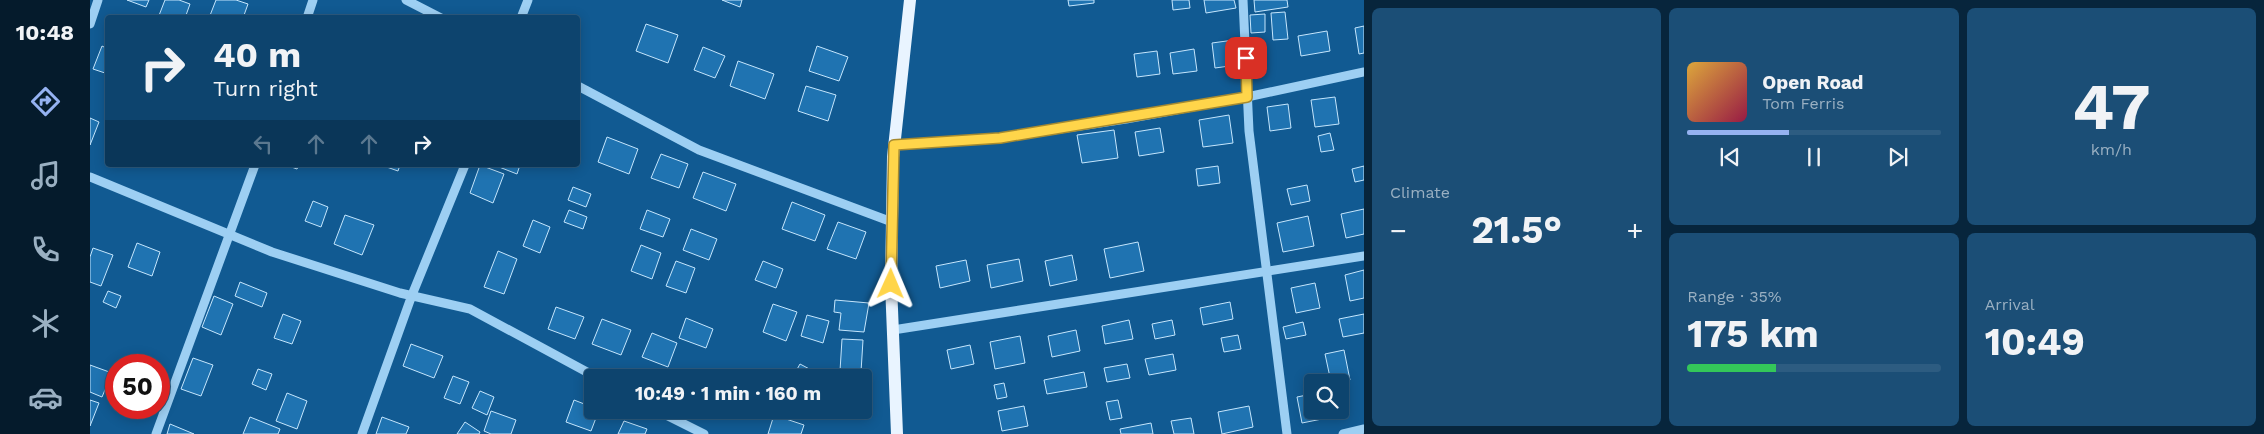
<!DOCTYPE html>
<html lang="en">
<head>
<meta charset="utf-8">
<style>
	:root { --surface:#0d446e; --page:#1b4e76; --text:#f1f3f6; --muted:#9ab0c2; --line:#2d5c81; --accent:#95b2f1 }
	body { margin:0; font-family:"Work Sans",sans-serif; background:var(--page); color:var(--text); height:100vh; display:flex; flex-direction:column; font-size:19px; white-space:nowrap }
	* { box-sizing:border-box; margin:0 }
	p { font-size:16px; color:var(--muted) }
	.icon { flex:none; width:28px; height:28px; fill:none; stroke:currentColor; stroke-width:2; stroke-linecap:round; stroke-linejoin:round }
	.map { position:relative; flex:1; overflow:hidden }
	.panel { display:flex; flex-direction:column; gap:8px; padding:8px; background:#07253c; width:900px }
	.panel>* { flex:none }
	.hud { position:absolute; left:15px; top:15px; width:475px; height:152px; border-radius:5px; box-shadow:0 2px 12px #0003,0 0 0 1px var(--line); background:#0d446e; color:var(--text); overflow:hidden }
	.fabs { position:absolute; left:1214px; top:374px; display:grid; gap:10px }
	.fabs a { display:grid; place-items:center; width:45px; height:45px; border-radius:5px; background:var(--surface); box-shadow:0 2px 12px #0003,0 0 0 1px var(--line); font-size:25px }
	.speed { position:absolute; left:15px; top:354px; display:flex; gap:10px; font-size:25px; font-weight:700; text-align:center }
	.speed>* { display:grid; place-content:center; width:65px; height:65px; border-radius:50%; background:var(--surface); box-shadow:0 2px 12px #0003,0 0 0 1px var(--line); line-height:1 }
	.speed .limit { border:8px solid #d22; background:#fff; color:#111 }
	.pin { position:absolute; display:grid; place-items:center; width:42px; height:42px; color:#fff; margin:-21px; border-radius:10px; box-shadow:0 2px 8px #0006 }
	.me { position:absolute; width:55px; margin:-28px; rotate:1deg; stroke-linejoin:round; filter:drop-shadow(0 0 4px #0008) }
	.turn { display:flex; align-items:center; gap:18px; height:105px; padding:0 25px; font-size:22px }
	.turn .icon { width:65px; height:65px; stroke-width:2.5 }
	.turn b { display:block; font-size:35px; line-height:42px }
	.lanes { display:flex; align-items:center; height:48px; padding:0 25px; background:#0003; justify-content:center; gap:25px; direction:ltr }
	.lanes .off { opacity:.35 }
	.big { font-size:38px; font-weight:700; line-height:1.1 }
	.panel .card { flex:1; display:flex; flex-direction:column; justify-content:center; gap:8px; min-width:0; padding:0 18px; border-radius:8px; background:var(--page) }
	.panel .dial { align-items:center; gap:0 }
	.dial b { font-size:65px; line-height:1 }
	.song { display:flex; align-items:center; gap:15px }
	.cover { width:60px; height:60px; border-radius:8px; background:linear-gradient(135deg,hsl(40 70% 55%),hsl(340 70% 35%)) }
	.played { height:5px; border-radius:2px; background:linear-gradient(90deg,var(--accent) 40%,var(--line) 40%) }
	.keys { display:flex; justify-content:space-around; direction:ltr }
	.heat { display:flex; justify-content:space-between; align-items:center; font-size:28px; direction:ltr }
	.charge { height:8px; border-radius:4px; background:linear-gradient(90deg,#34c759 35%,var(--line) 0) }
	.panel .tiles { flex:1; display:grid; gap:8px; grid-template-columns:repeat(3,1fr) }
	.card:first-child { grid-row:span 2 }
	.trip { position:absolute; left:494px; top:369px; width:288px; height:50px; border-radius:5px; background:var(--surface); box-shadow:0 2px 12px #0003,0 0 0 1px var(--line); font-weight:700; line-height:50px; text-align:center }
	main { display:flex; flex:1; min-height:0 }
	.tabs { display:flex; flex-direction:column; width:90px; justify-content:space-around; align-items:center; background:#051b2c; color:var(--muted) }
	.tabs .icon { width:35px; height:35px }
	.tabs .selected { color:var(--accent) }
	.tabs b { font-size:22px; color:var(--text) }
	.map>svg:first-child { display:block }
	.building { fill:#1f73b1; stroke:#c5e6fd }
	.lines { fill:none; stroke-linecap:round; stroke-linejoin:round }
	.minor { stroke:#9dcff3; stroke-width:9 }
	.major { stroke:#e9f4ff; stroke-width:12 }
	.route-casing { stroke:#a68a30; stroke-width:12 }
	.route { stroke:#ffd54a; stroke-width:9 }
</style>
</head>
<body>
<main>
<nav class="tabs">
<b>10:48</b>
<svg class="icon selected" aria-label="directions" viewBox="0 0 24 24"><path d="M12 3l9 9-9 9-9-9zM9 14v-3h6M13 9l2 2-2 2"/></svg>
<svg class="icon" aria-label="music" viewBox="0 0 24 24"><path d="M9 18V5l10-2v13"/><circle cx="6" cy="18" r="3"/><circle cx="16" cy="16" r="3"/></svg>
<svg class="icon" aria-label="phone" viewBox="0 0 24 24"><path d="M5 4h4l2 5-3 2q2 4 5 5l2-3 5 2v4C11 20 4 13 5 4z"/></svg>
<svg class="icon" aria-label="climate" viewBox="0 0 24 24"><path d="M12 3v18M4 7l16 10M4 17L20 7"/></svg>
<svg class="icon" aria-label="car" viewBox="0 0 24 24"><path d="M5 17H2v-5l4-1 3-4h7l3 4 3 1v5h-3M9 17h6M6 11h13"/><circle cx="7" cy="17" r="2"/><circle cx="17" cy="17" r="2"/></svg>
</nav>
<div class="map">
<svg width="1274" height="434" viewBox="0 0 1274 434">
	<rect width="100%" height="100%" fill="#115a92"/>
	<path class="building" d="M37 0H59L56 7Z
		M75 0H89L100 4 95 18H68Z
		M126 0H146L158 4 153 18H119Z
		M632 0H652L650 7Z
		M978 0H1004V3L979 6Z
		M1082 0H1099L1100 8 1083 10Z
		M1114 0H1144L1146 8 1116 13Z
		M1164 0H1197L1198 7 1165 12Z
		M1195 12 1198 39 1183 40 1181 13Z
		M1175 14V32L1161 33 1160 15Z
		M556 24 588 35 578 63 546 51Z
		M1274 26V53L1269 54 1265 28Z
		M1237 31 1240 51 1211 56 1208 36Z
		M1144 40 1147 65 1125 68 1122 43Z
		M12 46 18 49V74L3 69Z
		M727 46 758 57 749 81 719 71Z
		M613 47 635 56 625 78 604 70Z
		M1104 49 1107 71 1083 74 1080 53Z
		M1067 51 1070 74 1047 77 1044 54Z
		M648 61 684 74 675 99 640 86Z
		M716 86 746 95 738 121 708 111Z
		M1245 97 1249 124 1225 127 1221 100Z
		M1198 104 1201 128 1180 131 1177 107Z
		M1139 115 1143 143 1113 147 1109 120Z
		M0 118 9 122 0 145Z
		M1070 128 1074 152 1049 156 1045 132Z
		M1024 130 1028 158 992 163 987 135Z
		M1240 133 1244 150 1231 152 1228 136Z
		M517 137 548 149 539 174 508 162Z
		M571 154 598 164 589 188 561 178Z
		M196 165H209L207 169Z
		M291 165H310L308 171Z
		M390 165 414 174 403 203 380 193Z
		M404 165H430L427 174Z
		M1128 166 1130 183 1108 186 1106 169Z
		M1274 166V180L1265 182 1262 169Z
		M613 172 646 184 636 211 603 198Z
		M1217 185 1220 201 1201 205 1197 189Z
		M483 187 501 194 496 207 478 200Z
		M223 201 238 207 231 227 215 221Z
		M702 202 735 215 725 241 692 229Z
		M1274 209V234L1256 238 1251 214Z
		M479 210 497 217 493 229 474 222Z
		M557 210 580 219 573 237 550 229Z
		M255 215 284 225 272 255 244 244Z
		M1218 216 1224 246 1193 252 1187 223Z
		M443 220 460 227 450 253 433 246Z
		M748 222 776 232 766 259 737 249Z
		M601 229 627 239 619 260 593 250Z
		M1048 242 1054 271 1020 278 1014 249Z
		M47 243 70 252 62 276 38 267Z
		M551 245 571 253 562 279 541 271Z
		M3 248 23 255 11 286 0 282V257Z
		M408 251 427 259 414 294 394 287Z
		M982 255 987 280 960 286 955 261Z
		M929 259 933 281 901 288 897 265Z
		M876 260 880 281 850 288 846 266Z
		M586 261 605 268 596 293 576 286Z
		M673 261 693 269 686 288 665 280Z
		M1274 270V298L1260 301 1255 275Z
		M150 282 177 293 172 307 145 296Z
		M1225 283 1230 308 1206 313 1201 288Z
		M18 291 31 296 26 308 13 302Z
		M124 296 143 304 131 335 112 327Z
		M745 300 779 303 774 332 749 330 751 313 744 312Z
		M1140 302 1143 319 1113 325 1110 308Z
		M683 304 707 312 696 341 673 332Z
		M466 307 494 317 485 339 458 329Z
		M193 314 211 321 202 344 184 338Z
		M1274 314V333L1253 337 1249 319Z
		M717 315 739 321 733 343 711 336Z
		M596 318 623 329 616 348 589 338Z
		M512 319 541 330 531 355 502 344Z
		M1039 320 1043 339 1015 344 1012 326Z
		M1082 320 1085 335 1065 339 1062 324Z
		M1213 322 1216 335 1196 339 1193 327Z
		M986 330 990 351 962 357 958 336Z
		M562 333 587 343 578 367 552 357Z
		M1148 335 1151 349 1134 352 1131 338Z
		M930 336 935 363 905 369 900 342Z
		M752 339 773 340 771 372 750 371Z
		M321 344 353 356 344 378 313 366Z
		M880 345 884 364 861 369 857 350Z
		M1254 350 1260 380 1241 382 1235 354Z
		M1083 354 1086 370 1059 375 1055 359Z
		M103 358 123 365 111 396 91 389Z
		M710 364 727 373 724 378H702Z
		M1037 364 1040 378 1017 382 1014 368Z
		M0 365 22 373 12 397 0 392Z
		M168 369 182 374 176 390 162 384Z
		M652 369 673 378H648Z
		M994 372 997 387 957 394 954 380Z
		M363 376 379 382 370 404 354 398Z
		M914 383 917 397 907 399 904 385Z
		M390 391 404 397 397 415 382 408Z
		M197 393 217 401 207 429 186 421Z
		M1222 394V410H1240L1242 417 1212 423 1207 397Z
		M0 400 9 403 0 426Z
		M484 400 502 407V410H509L501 431 476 422Z
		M1028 400 1032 418 1020 420 1016 402Z
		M934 406 938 426 912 431 908 411Z
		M1159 406 1163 427 1132 434 1128 412Z
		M737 410H766L765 415 736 412Z
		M401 411 426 420 421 434H401L394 431Z
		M684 415 714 425 711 434H678Z
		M160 417 190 429 188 434H153Z
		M292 417 319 427 316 434H286Z
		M1101 418 1104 434H1084L1081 421Z
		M534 421 557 429 555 434H528Z
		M375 422 390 432 389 434H367Z
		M1061 423 1063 434H1031L1030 429Z
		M80 424 104 434H77Z"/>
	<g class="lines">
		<path class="minor" d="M316 0 351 18
			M1153 0 1159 131 1197 434
			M217 18 223 0
			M431 18 438 0
			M0 24 8 0
			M488 86 609 150 802 222
			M804 145 910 138 1036 119 1157 97 1274 72
			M0 177 182 252 310 293 380 309 508 378
			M803 330 1274 256
			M566 410 614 434
			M66 434 165 165
			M272 434 322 295 375 165
			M1253 434 1274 429"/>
		<path class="major" d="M807 434 801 284 803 157 820 0"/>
	</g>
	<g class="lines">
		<g class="route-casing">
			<path id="route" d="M801 284 804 145 910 138 1157 97 1156 58"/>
		</g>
		<use href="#route" class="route"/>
	</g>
</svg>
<div class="fabs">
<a><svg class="icon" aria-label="search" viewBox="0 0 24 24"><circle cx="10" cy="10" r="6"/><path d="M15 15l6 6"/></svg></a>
</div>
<div class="speed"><div class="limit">50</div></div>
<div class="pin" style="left:1156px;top:58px;background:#d93025"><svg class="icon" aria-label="arrive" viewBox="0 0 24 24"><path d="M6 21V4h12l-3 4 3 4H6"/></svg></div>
<svg class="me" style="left:801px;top:284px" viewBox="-20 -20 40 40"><path d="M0-17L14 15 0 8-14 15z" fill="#ffd54a" stroke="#fff" stroke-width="4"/></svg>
<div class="trip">10:49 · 1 min · 160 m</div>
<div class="hud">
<div class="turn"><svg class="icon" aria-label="right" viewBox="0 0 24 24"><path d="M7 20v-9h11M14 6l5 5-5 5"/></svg><div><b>40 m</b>Turn right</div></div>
<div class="lanes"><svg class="icon off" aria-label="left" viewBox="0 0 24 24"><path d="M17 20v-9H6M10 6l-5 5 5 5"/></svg><svg class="icon off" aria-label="ahead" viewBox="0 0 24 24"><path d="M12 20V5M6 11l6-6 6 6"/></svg><svg class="icon off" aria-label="ahead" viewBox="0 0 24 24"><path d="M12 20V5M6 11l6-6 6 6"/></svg><svg class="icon" aria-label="right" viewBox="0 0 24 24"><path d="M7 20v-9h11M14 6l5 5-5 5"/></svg></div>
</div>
</div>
<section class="panel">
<div class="tiles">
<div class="card"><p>Climate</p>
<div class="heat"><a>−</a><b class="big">21.5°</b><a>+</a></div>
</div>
<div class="card">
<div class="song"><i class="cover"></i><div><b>Open Road</b><p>Tom Ferris</p></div></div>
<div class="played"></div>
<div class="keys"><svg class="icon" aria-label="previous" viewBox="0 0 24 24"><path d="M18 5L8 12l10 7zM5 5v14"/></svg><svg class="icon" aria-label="pause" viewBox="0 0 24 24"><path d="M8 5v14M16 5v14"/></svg><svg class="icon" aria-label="next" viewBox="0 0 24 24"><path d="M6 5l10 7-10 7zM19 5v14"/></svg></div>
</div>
<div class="card dial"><b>47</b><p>km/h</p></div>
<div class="card"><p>Range · 35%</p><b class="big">175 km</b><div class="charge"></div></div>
<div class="card"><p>Arrival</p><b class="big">10:49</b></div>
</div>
</section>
</main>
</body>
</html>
